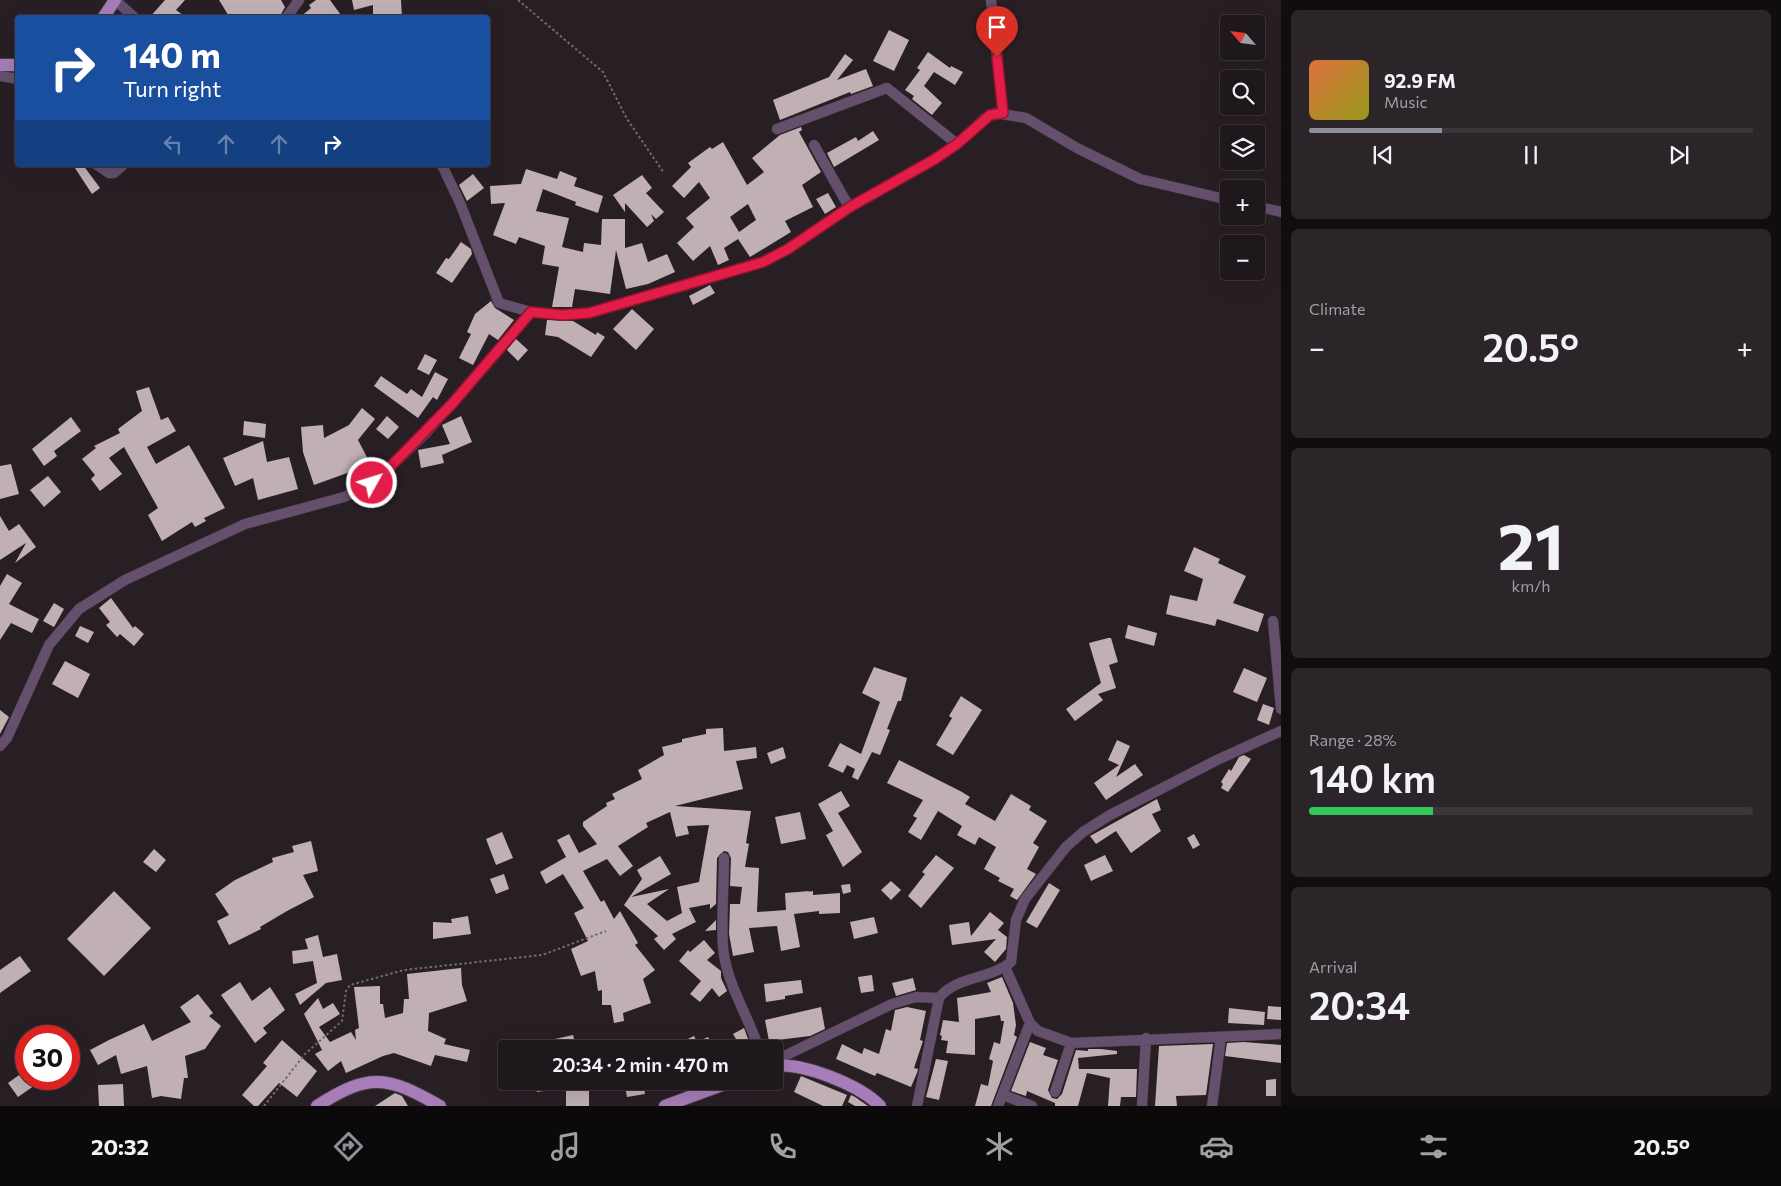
<!DOCTYPE html>
<html lang="en">
<head>
<meta charset="utf-8">
<style>
	:root { --surface:#1e171c; --page:#2b2429; --text:#f1f3f6; --muted:#a19fa3; --line:#3c363b; --accent:#8c9099 }
	body { margin:0; font-family:Commissioner,sans-serif; background:var(--page); color:var(--text); height:100vh; display:flex; flex-direction:column; font-size:19px; white-space:nowrap }
	* { box-sizing:border-box; margin:0 }
	p { font-size:16px; color:var(--muted) }
	.icon { flex:none; width:28px; height:28px; fill:none; stroke:currentColor; stroke-width:2; stroke-linecap:round; stroke-linejoin:round }
	.map { position:relative; flex:1; overflow:hidden }
	.sheet { display:flex; flex-direction:column; gap:10px; padding:10px; background:#100d0f; width:500px }
	.sheet>* { flex:none }
	.hud { position:absolute; left:15px; top:15px; width:475px; height:152px; border-radius:5px; box-shadow:0 5px 20px #0002,0 0 0 1px var(--line); background:#1a4fa0; color:#fff; overflow:hidden }
	.needle { width:32px; rotate:298deg }
	.controls { position:absolute; left:1220px; top:15px; display:grid; gap:10px }
	.controls a { display:grid; place-items:center; width:45px; height:45px; border-radius:5px; background:var(--surface); box-shadow:0 5px 20px #0002,0 0 0 1px var(--line); font-size:25px }
	.speed { position:absolute; left:15px; top:1025px; display:flex; gap:10px; font-size:25px; font-weight:700; text-align:center }
	.speed>* { display:grid; place-content:center; width:65px; height:65px; border-radius:50%; background:var(--surface); box-shadow:0 5px 20px #0002,0 0 0 1px var(--line); line-height:1 }
	.speed .limit { border:8px solid #d22; background:#fff; color:#111 }
	.pin { position:absolute; display:grid; place-items:center; width:42px; height:42px; color:#fff; margin:-51px -21px; border-radius:50% 50% 50% 0; rotate:-45deg; box-shadow:0 0 5px #0007 }
	.pin .icon { rotate:45deg }
	.me { position:absolute; width:55px; margin:-28px; rotate:51deg; stroke-linejoin:round; filter:drop-shadow(0 0 4px #0008) }
	.turn { display:flex; align-items:center; gap:18px; height:105px; padding:0 25px; font-size:22px }
	.turn .icon { width:65px; height:65px; stroke-width:2.5 }
	.turn b { display:block; font-size:35px; line-height:42px }
	.lanes { display:flex; align-items:center; height:48px; padding:0 25px; background:#0003; justify-content:center; gap:25px; direction:ltr }
	.lanes .off { opacity:.35 }
	.big { font-size:38px; font-weight:600; line-height:1.1 }
	.sheet .card { flex:1; display:flex; flex-direction:column; justify-content:center; gap:8px; min-width:0; padding:0 18px; border-radius:8px; background:var(--page) }
	.sheet .dial { align-items:center; gap:0 }
	.dial b { font-size:65px; line-height:1 }
	.song { display:flex; align-items:center; gap:15px }
	.cover { width:60px; height:60px; border-radius:8px; background:linear-gradient(135deg,hsl(20 70% 55%),hsl(60 70% 35%)) }
	.played { height:5px; border-radius:2px; background:linear-gradient(90deg,var(--accent) 30%,var(--line) 30%) }
	.keys { display:flex; justify-content:space-around; direction:ltr }
	.heat { display:flex; justify-content:space-between; align-items:center; font-size:28px; direction:ltr }
	.charge { height:8px; border-radius:4px; background:linear-gradient(90deg,#34c759 28%,var(--line) 0) }
	.trip { position:absolute; left:498px; top:1040px; width:285px; height:50px; border-radius:5px; background:var(--surface); box-shadow:0 5px 20px #0002,0 0 0 1px var(--line); font-weight:600; line-height:50px; text-align:center }
	.tab-bar { display:flex; height:80px; justify-content:space-around; align-items:center; background:#0c090b; color:var(--muted) }
	.tab-bar .icon { width:35px; height:35px }
	.tab-bar .active { color:var(--accent) }
	.tab-bar b { font-size:22px; color:var(--text) }
	main { display:flex; flex:1; min-height:0 }
	.map>svg:first-child { display:block }
	.building { fill:#c0b0b4; fill-rule:evenodd }
	.lines { fill:none; stroke-linecap:round; stroke-linejoin:round }
	.street-casing { stroke:#42393f; stroke-width:11 }
	.primary-casing { stroke:#42393f; stroke-width:14 }
	.path { stroke:#736a70; stroke-width:2; stroke-dasharray:2.5 2.5; stroke-linecap:butt }
	.street { stroke:#64506d; stroke-width:10 }
	.primary { stroke:#a67db9; stroke-width:12 }
	.route-casing { stroke:#92132f; stroke-width:12 }
	.route { stroke:#e11d48; stroke-width:9 }
</style>
</head>
<body>
<main>
<div class="map">
<svg width="1281" height="1106" viewBox="0 0 1281 1106">
	<rect width="100%" height="100%" fill="#281f25"/>
	<path class="building" d="M165 0H185L176 10 187 18H149Z
		M219 0H281L285 7 279 18H230Z
		M316 0H330L343 18H299L311 8 309 5Z
		M352 0H401L402 18H373V5L354 10Z
		M889 30 909 40 894 71 873 61Z
		M928 52 950 68 951 66 963 72 955 85 934 72 924 86 942 103 932 115 912 99 914 96 905 90 920 70 917 68Z
		M845 54 853 60 837 80 866 69 873 86 851 94 850 92 780 120 773 100 829 77Z
		M801 127 802 130 799 132 821 172 802 185 813 207 785 221 791 232 750 257 738 239 724 248 729 260 718 265 710 246 693 261 677 243 694 227 686 218 710 198 699 182 684 198 672 186 691 167 688 163 710 147 712 149 723 142 747 185 764 172 752 158 780 135ZM748 204 756 220 739 232 730 217Z
		M873 131 879 140 834 167 827 153 856 137 858 141Z
		M73 165H83L100 188 92 194Z
		M526 169 557 179 560 171 577 178 574 186 603 196 598 213 575 205 576 202 543 189 536 211 569 218 562 247 583 252 584 243 601 245 602 219H625V248L642 243 648 262 667 254 675 272 648 284 626 289 616 250 610 294 575 289 572 307H552L559 267 542 264 545 246 519 237 516 244 493 235 505 203 491 204 490 186 521 184Z
		M473 174 484 188 467 201 459 185Z
		M642 175 652 188 646 193 664 212 656 219 651 214 654 221 647 227 625 203V212L613 195Z
		M828 193 836 207 825 214 816 199Z
		M461 242 471 249 472 254 452 283 436 273 446 258 449 259Z
		M710 285 715 293 693 305 689 296Z
		M491 301 495 308 514 320 498 340 489 334 473 365 459 358 471 334 467 332 475 314Z
		M632 309 654 329 636 350 613 329Z
		M547 320 573 321 596 335 597 332 605 337 591 357 558 337 545 335Z
		M516 339 528 350 518 361 507 350Z
		M425 354 437 360 429 375 417 369Z
		M435 372 448 379 437 400 433 397 418 418 374 386 381 376 407 394 411 389 422 397Z
		M149 387 161 420 168 417 176 431 147 447 156 464 189 445 225 508 204 518 206 521 195 527 192 522 162 541 148 515 158 508 124 447 109 458 122 474 100 491 91 479 95 475 82 459 96 448 94 446 120 433 118 429 142 411 136 391Z
		M362 408 375 419 358 440 371 465 352 476 350 472 314 485 303 452 301 427 323 425 324 438 349 425Z
		M387 416 399 427 388 439 376 429Z
		M461 416 472 442 442 455 444 463 421 468 418 450 450 444 442 425Z
		M71 417 81 431 54 451 57 456 44 466 32 449Z
		M244 421 266 424 265 438 243 435Z
		M263 441 267 462 289 457 298 489 258 500 253 478 235 486 223 458Z
		M11 464 19 494 0 499V466Z
		M48 476 61 492 44 507 30 490Z
		M0 516 9 531 19 524 36 547 15 563 26 543 0 560Z
		M1194 547 1220 559 1218 563 1246 576 1233 603 1264 614 1258 632 1217 619 1215 626 1166 614 1170 595 1197 601 1203 579 1184 571Z
		M7 574 22 583 9 604 39 619 32 633 11 623 0 640V586Z
		M111 598 133 628 135 626 144 634 134 646 120 634 117 637 106 625 110 622 99 608Z
		M54 603 64 609 54 627 43 621Z
		M1128 625 1157 633 1154 646 1125 638Z
		M80 626 94 632 88 643 75 636Z
		M1108 638H1111L1118 662 1109 665 1116 688 1098 694 1103 700 1075 721 1066 709 1101 683 1089 643Z
		M65 661 90 674 78 698 52 684Z
		M874 667 907 678 901 701H898L887 729 890 730 880 755 872 752 858 780 852 777 855 769 847 765 843 773 828 766 840 743 861 754 880 702 862 693Z
		M1244 668 1267 678 1257 702 1233 692Z
		M961 696 982 710 953 755 936 745 952 718 949 716Z
		M1263 704 1274 708 1269 725 1257 720Z
		M0 710 9 717 0 734Z
		M723 728 724 751 756 747 757 758 736 761 743 789 675 806 751 811 746 843 749 844 745 867 759 868 757 912 786 910 785 893 810 891 808 892 813 891V895L840 893V913L819 914V911L794 914 800 947 781 951 777 926 749 928 754 952 733 956 729 934 730 904H740L742 887 730 886 731 858 728 852 724 851 717 858 716 904 710 909V904L689 908 696 922 672 934 676 939 664 950 654 939 658 936 624 905 642 879 637 870 660 856 671 874 631 897 669 889 647 904 667 921 682 913 677 887 699 882 709 825 687 826 689 834 676 837 670 812 646 823 648 827 618 846 633 866 620 876 607 859 583 871 601 902 604 900 614 919 620 911 638 943 635 945 655 970 643 979 651 1003 623 1013 624 1021 614 1023 611 1005H602V990L598 991 595 971 581 976 571 949 588 941 574 913 584 908 563 874 546 884 540 872 566 857 557 840 569 834 579 853 597 844 583 826V822L607 806 606 803 615 799 612 794 642 779 638 770 664 755 662 747 682 742V739L706 734V729Z
		M1117 740 1130 746 1116 777 1135 764 1143 775 1106 800 1094 783 1119 765 1108 760Z
		M783 747 786 758 771 764 767 753Z
		M1244 755 1251 759 1228 792 1221 788 1223 784 1221 782 1229 769 1231 771 1239 757Z
		M899 760 962 792 970 797 965 804 995 821 1011 794 1031 806 1029 810 1047 821 1033 843 1039 847 1027 869 1036 874 1017 900 1010 896 1014 889 998 881 1000 878 984 869 996 847 979 837 975 845 957 835 962 826 938 811 921 840 908 832 917 818 913 816 923 800 887 783Z
		M841 791 850 806 838 813 862 852 843 867 826 835 833 831 818 804Z
		M1157 799 1161 810 1152 814 1161 831 1131 853 1116 831 1096 844 1090 836Z
		M800 812 806 839 781 844 775 817Z
		M502 832 513 858 496 865 486 839Z
		M1194 834 1200 845 1193 849 1187 838Z
		M311 841 318 871 303 875 314 897 287 911 260 927 261 929 229 945 217 921 229 915 215 894 235 880 273 862 272 858 294 852 292 846Z
		M154 849 166 860 156 872 143 862Z
		M936 855 954 868 921 908 908 896 925 874 922 872Z
		M1105 855 1113 871 1091 881 1084 865Z
		M504 874 509 889 496 894 490 879Z
		M891 881 901 890 891 900 881 890Z
		M1049 883 1060 890 1037 928 1026 922Z
		M850 884 851 892 843 894 841 885Z
		M114 891 151 928 104 976 67 939Z
		M990 912 1004 923 998 930 1007 937 1006 949 995 962 984 952 996 939 952 945 949 925 969 922 971 936Z
		M468 916 471 934 433 939V922L452 923 451 919Z
		M874 917 878 933 854 939 850 922Z
		M716 920V930L705 931Z
		M318 935 323 957 337 954 342 980 326 983 300 1005 295 994 317 983 313 961 293 964 292 951 308 949 305 939Z
		M704 940 715 953 707 960 721 971V978L727 991 719 997 712 988 700 1002 690 994 701 981 679 961 688 950 690 952Z
		M20 956 31 971 0 993V970Z
		M461 968 462 985 467 1001 429 1013 428 1031 446 1039 444 1044 470 1050 467 1062 435 1055 431 1066 394 1053 383 1056 346 1073 341 1061 328 1071 315 1054 322 1050 304 1014 318 998 323 1009 333 1003 340 1014 319 1027 330 1042 351 1032 356 1040 355 1030 359 1028 354 987 380 986V1004H383L385 1018 403 1013 404 999H409L407 974Z
		M872 975 874 991 861 993 858 977Z
		M1002 977 1013 1003 1016 1025 1014 1035 1017 1037 991 1106H975L981 1084 988 1086 993 1061 989 1059 994 1042 1000 1044 1004 1021H1001L1000 1015 975 1019V1055L946 1053 948 1041 941 1040 942 1036 940 1035 943 1020 959 1022 957 998 991 992 987 983Z
		M913 978 916 990 896 996 892 983Z
		M801 980 803 993 785 996V999L766 1002 764 984Z
		M240 982 252 1001 270 987 285 1010 263 1028 267 1033 255 1043 221 995Z
		M198 994 213 1013 209 1016 221 1026 205 1049 185 1056 188 1078H184L181 1099 161 1096 152 1098 147 1066 121 1074 116 1055 98 1065 90 1050 109 1040 144 1024 152 1041 191 1022 180 1007Z
		M1268 1006 1281 1007V1020L1267 1019Z
		M821 1007 825 1029 810 1036 769 1041 765 1020Z
		M907 1007 926 1011 920 1040 923 1041 914 1068 918 1069 917 1073 911 1087 877 1073 875 1076 836 1059 842 1044 862 1054 864 1048 879 1054 886 1029 891 1031 895 1010Z
		M1229 1008 1265 1012 1264 1025 1228 1023Z
		M744 1028 748 1039 739 1044 733 1034Z
		M573 1035 576 1047 558 1049 555 1039Z
		M694 1036 697 1042 708 1037 714 1049H667Z
		M282 1040 317 1071 297 1097 279 1083 258 1106H254L242 1095 267 1066 263 1063Z
		M1030 1042 1046 1048 1043 1055 1058 1060 1048 1090 1052 1098 1057 1099 1062 1094 1076 1050 1088 1051V1049H1101L1117 1051V1054L1078 1058 1079 1069H1137L1136 1097H1121L1120 1106H1108L1110 1078 1087 1073 1078 1106H1055V1103L1027 1091 1026 1096 1011 1091Z
		M1244 1042 1281 1045V1063L1225 1056 1227 1043Z
		M1213 1044 1206 1095 1176 1096 1177 1106H1155L1159 1046Z
		M936 1059 948 1061 939 1100 926 1097Z
		M26 1070V1079H44L18 1097 8 1083Z
		M801 1076 847 1095 842 1106H823L794 1092Z
		M1276 1079V1096H1266V1080Z
		M535 1081H589V1106H566V1087L537 1092Z
		M624 1081H643L645 1094 627 1097Z
		M123 1084 124 1106H99L98 1085Z
		M395 1093 402 1096 408 1106H375Z
		M851 1095 855 1097 868 1106H855L848 1102Z"/>
	<g class="lines">
		<g class="street-casing">
			<path id="street" d="M115 0 135 18
				M991 0 1003 113
				M286 18 299 0
				M0 76 18 79
				M777 129 887 88 957 144
				M814 145 849 207
				M97 165 109 173H114L123 165
				M442 165 460 203 499 303 531 312
				M1256 206 1281 212
				M1273 621 1281 709
				M0 746 7 738 49 645 79 609 125 580 245 524 344 497 362 489 381 476 426 433 531 312 562 315 589 313 763 262 788 249 849 207 935 159 957 144 985 118 995 113 1026 118 1077 148 1140 179 1229 200
				M724 858C724 887 721 918 723 947 726 983 748 1015 759 1049
				M1005 967 1030 1023 1038 1031 1071 1043 1281 1034
				M774 1061 892 1004 916 997 939 998
				M1055 1092 1071 1043
				M1003 1095 1032 1106
				M917 1106 939 998C956 976 989 980 1011 962L1016 920 1025 899 1066 847 1083 832 1110 815 1217 760 1281 731
				M998 1106 1030 1023
				M1142 1106 1146 1038
				M1212 1106 1221 1037"/>
		</g>
		<g class="primary-casing">
			<path id="primary" d="M103 18 115 0
				M0 65H18
				M774 1066C802 1062 860 1085 880 1106
				M317 1106C370 1072 387 1076 440 1106
				M665 1106 733 1081"/>
		</g>
		<path class="path" d="M518 0 603 72 627 119 664 173
			M264 1106 305 1054 342 1021 346 991 350 985 404 970 542 955 606 931"/>
		<use href="#street" class="street"/>
		<use href="#primary" class="primary"/>
	</g>
	<g class="lines">
		<g class="route-casing">
			<path id="route" d="M372 483 381 476 452 404 531 312 562 315 589 313 763 262 788 249 850 207 935 159 957 144 990 115 1003 113 997 57"/>
		</g>
		<use href="#route" class="route"/>
	</g>
</svg>
<div class="controls">
<a><svg class="needle" viewBox="-14 -14 28 28"><path d="M0-13l5 13h-10z" fill="#e53935"/><path d="M0 13l5-13h-10z" fill="#a19fa3"/></svg></a>
<a><svg class="icon" aria-label="search" viewBox="0 0 24 24"><circle cx="10" cy="10" r="6"/><path d="M15 15l6 6"/></svg></a>
<a><svg class="icon" aria-label="layers" viewBox="0 0 24 24"><path d="M12 4l9 5-9 5-9-5zM3 14l9 5 9-5"/></svg></a>
<a>+</a>
<a>−</a>
</div>
<div class="speed"><div class="limit">30</div></div>
<div class="pin" style="left:997px;top:57px;background:#d93025"><svg class="icon" aria-label="arrive" viewBox="0 0 24 24"><path d="M6 21V4h12l-3 4 3 4H6"/></svg></div>
<svg class="me" style="left:372px;top:483px" viewBox="-20 -20 40 40"><circle r="17" fill="#e11d48" stroke="#fff" stroke-width="3"/><path d="M0-11L8 9 0 5-8 9z" fill="#fff"/></svg>
<div class="trip">20:34 · 2 min · 470 m</div>
<div class="hud">
<div class="turn"><svg class="icon" aria-label="right" viewBox="0 0 24 24"><path d="M7 20v-9h11M14 6l5 5-5 5"/></svg><div><b>140 m</b>Turn right</div></div>
<div class="lanes"><svg class="icon off" aria-label="left" viewBox="0 0 24 24"><path d="M17 20v-9H6M10 6l-5 5 5 5"/></svg><svg class="icon off" aria-label="ahead" viewBox="0 0 24 24"><path d="M12 20V5M6 11l6-6 6 6"/></svg><svg class="icon off" aria-label="ahead" viewBox="0 0 24 24"><path d="M12 20V5M6 11l6-6 6 6"/></svg><svg class="icon" aria-label="right" viewBox="0 0 24 24"><path d="M7 20v-9h11M14 6l5 5-5 5"/></svg></div>
</div>
</div>
<section class="sheet">
<div class="card">
<div class="song"><i class="cover"></i><div><b>92.9 FM</b><p>Music</p></div></div>
<div class="played"></div>
<div class="keys"><svg class="icon" aria-label="previous" viewBox="0 0 24 24"><path d="M18 5L8 12l10 7zM5 5v14"/></svg><svg class="icon" aria-label="pause" viewBox="0 0 24 24"><path d="M8 5v14M16 5v14"/></svg><svg class="icon" aria-label="next" viewBox="0 0 24 24"><path d="M6 5l10 7-10 7zM19 5v14"/></svg></div>
</div>
<div class="card"><p>Climate</p>
<div class="heat"><a>−</a><b class="big">20.5°</b><a>+</a></div>
</div>
<div class="card dial"><b>21</b><p>km/h</p></div>
<div class="card"><p>Range · 28%</p><b class="big">140 km</b><div class="charge"></div></div>
<div class="card"><p>Arrival</p><b class="big">20:34</b></div>
</section>
</main>
<nav class="tab-bar">
<b>20:32</b>
<svg class="icon active" aria-label="directions" viewBox="0 0 24 24"><path d="M12 3l9 9-9 9-9-9zM9 14v-3h6M13 9l2 2-2 2"/></svg>
<svg class="icon" aria-label="music" viewBox="0 0 24 24"><path d="M9 18V5l10-2v13"/><circle cx="6" cy="18" r="3"/><circle cx="16" cy="16" r="3"/></svg>
<svg class="icon" aria-label="phone" viewBox="0 0 24 24"><path d="M5 4h4l2 5-3 2q2 4 5 5l2-3 5 2v4C11 20 4 13 5 4z"/></svg>
<svg class="icon" aria-label="climate" viewBox="0 0 24 24"><path d="M12 3v18M4 7l16 10M4 17L20 7"/></svg>
<svg class="icon" aria-label="car" viewBox="0 0 24 24"><path d="M5 17H2v-5l4-1 3-4h7l3 4 3 1v5h-3M9 17h6M6 11h13"/><circle cx="7" cy="17" r="2"/><circle cx="17" cy="17" r="2"/></svg>
<svg class="icon" aria-label="filters" viewBox="0 0 24 24"><path d="M4 7h16M4 17h16"/><circle cx="9" cy="7" r="2"/><circle cx="15" cy="17" r="2"/></svg>
<b>20.5°</b>
</nav>
</body>
</html>
